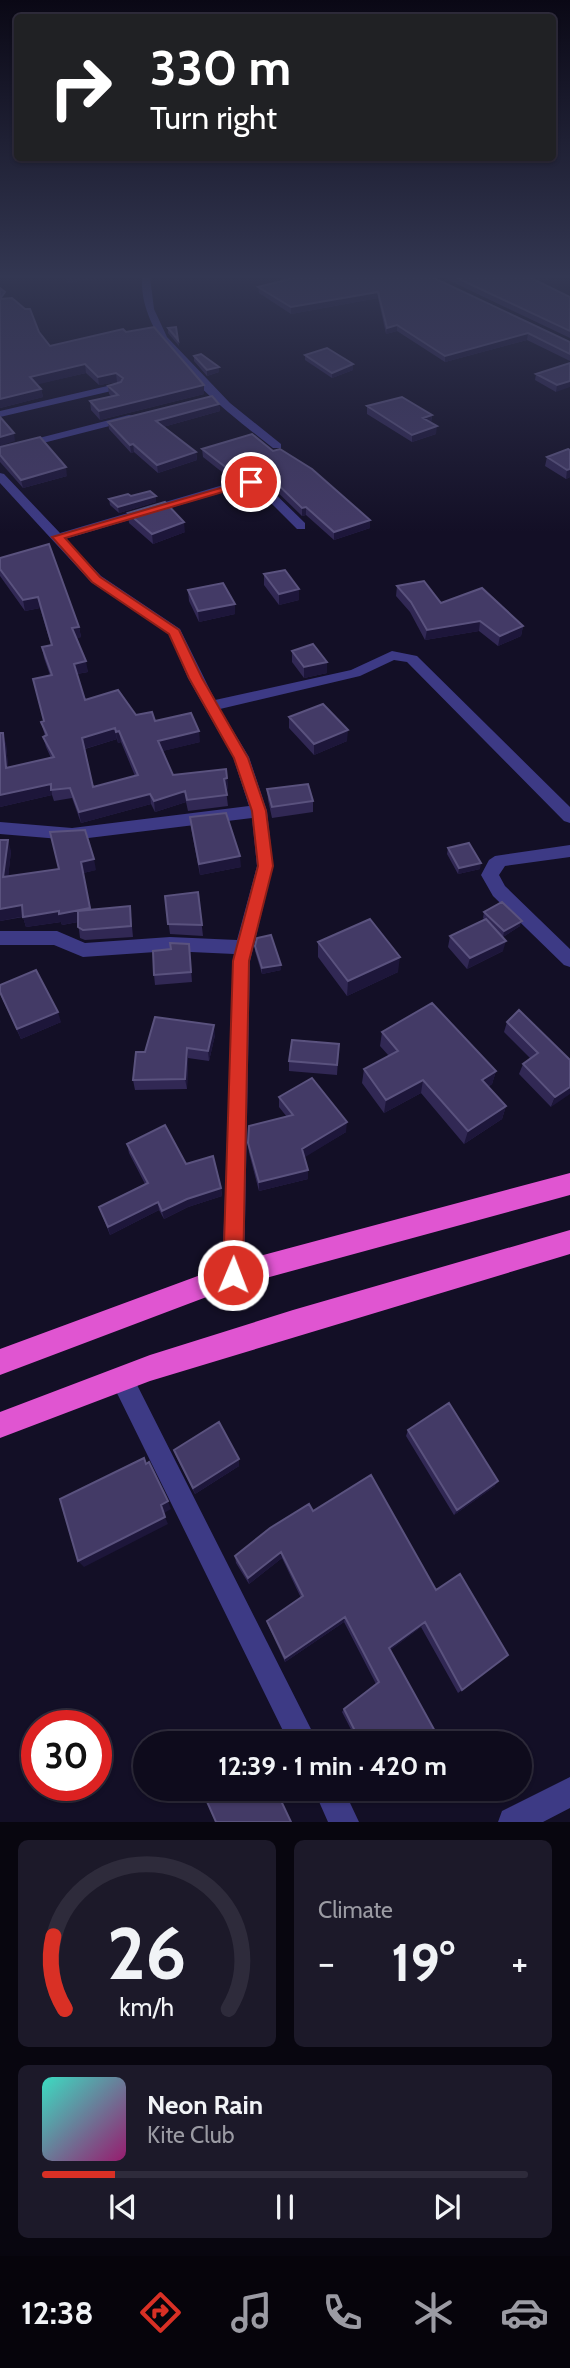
<!DOCTYPE html>
<html lang="en">
<head>
<meta charset="utf-8">
<style>
	:root { --surface:#0e0b1c; --page:#1c1929; --text:#f1f3f6; --muted:#9b9ba3; --line:#2e2b3b; --accent:#d93025 }
	body { margin:0; font-family:Cabin,sans-serif; background:var(--page); color:var(--text); height:100vh; display:flex; flex-direction:column; font-size:26px; white-space:nowrap }
	* { box-sizing:border-box; margin:0 }
	p { font-size:23px; color:var(--muted) }
	.icon { flex:none; width:38px; height:38px; fill:none; stroke:currentColor; stroke-width:2; stroke-linecap:round; stroke-linejoin:round }
	.map { position:relative; height:1822px; overflow:hidden }
	.side { display:flex; flex-direction:column; gap:18px; padding:18px; background:#08060f; flex:1 }
	.side>* { flex:none }
	.guide { position:absolute; left:14px; top:14px; width:542px; height:147px; border-radius:7px; box-shadow:0 2px 5px #0004,0 0 0 2px var(--line); background:#202124; color:#fff; overflow:hidden }
	.speed { position:absolute; left:21px; top:1710px; display:flex; gap:14px; font-size:35px; font-weight:700; text-align:center }
	.speed>* { display:grid; place-content:center; width:91px; height:91px; border-radius:50%; background:var(--surface); box-shadow:0 2px 5px #0004,0 0 0 2px var(--line); line-height:1 }
	.speed .limit { border:10px solid #d22; background:#fff; color:#111 }
	.pin { position:absolute; display:grid; place-items:center; width:60px; height:60px; color:#fff; margin:-30px; border:4px solid #fff; border-radius:50%; box-shadow:0 2px 7px #0007 }
	.me { position:absolute; width:77px; margin:-38px; rotate:1deg; stroke-linejoin:round; filter:drop-shadow(0 0 5px #0008) }
	.turn { display:flex; align-items:center; gap:24px; height:147px; padding:0 21px; font-size:32px }
	.turn .icon { width:91px; height:91px; stroke-width:2.5 }
	.turn b { display:block; font-size:49px; line-height:60px }
	.big { font-size:52px; font-weight:800; line-height:1.1 }
	.side .widget { flex:1; display:flex; flex-direction:column; justify-content:center; gap:10px; min-width:0; padding:0 24px; border-radius:10px; background:var(--page) }
	.side .dial { align-items:center; gap:0 }
	.dial svg { height:182px; overflow:visible; fill:none; stroke:var(--line); stroke-width:7; stroke-linecap:round; text-anchor:middle }
	.dial text { fill:var(--text); stroke:none }
	.song { display:flex; align-items:center; gap:21px }
	.cover { width:84px; height:84px; border-radius:10px; background:linear-gradient(135deg,hsl(170 70% 55%),hsl(320 70% 35%)) }
	.played { height:7px; border-radius:4px; background:linear-gradient(90deg,var(--accent) 15%,var(--line) 15%) }
	.keys { display:flex; justify-content:space-around; direction:ltr }
	.heat { display:flex; justify-content:space-between; align-items:center; font-size:38px; direction:ltr }
	.side .tiles { flex:1; display:grid; gap:18px; grid-template-columns:1fr 1fr }
	.widget:last-child { grid-column:span 2 }
	.trip { position:absolute; left:133px; top:1731px; width:399px; height:70px; border-radius:35px; background:var(--surface); box-shadow:0 2px 5px #0004,0 0 0 2px var(--line); font-weight:800; line-height:70px; text-align:center }
	.dock { display:flex; height:112px; justify-content:space-around; align-items:center; background:#06040b; color:var(--muted) }
	.dock .icon { width:49px; height:49px }
	.dock .current { color:var(--accent) }
	.dock b { font-size:32px; color:var(--text) }
	.map>svg:first-child { display:block }
	.lines { fill:none; stroke-linecap:round; stroke-linejoin:round }
	.minor { fill:#3d3a85; fill-rule:evenodd }
	.trunk { fill:#e055d1; fill-rule:evenodd }
	.wall { fill:#312854; fill-rule:evenodd }
	.shaded-wall { fill:#1d163a }
	.building { fill:#433a66; stroke:#5a527e; stroke-width:2; fill-rule:evenodd }
	.route { fill:#d93025; stroke:#8d1f18; stroke-width:2 }
</style>
</head>
<body>
<div class="map">
<svg width="570" height="1822" viewBox="0 0 570 1822">
	<rect width="100%" height="100%" fill="#130f26"/>
	<g class="lines">
		<path class="minor" d="M142 277H150L154 309 167 337 230 403 281 444V448H273C224 409 138 346 142 277Z
			M116 384 121 387 120 389 0 417V411Z
			M129 415 133 416V420L0 454V448Z
			M0 473 4 474 60 533 240 480 263 482 305 523V529H297L255 487 244 486 65 539 101 576 180 629 215 700 351 670 392 651 417 656 570 807V823L564 821 407 662 394 660 360 676 220 709 249 757 267 811 273 866 250 961 244 1275 241 1283 233 1286 225 1283 222 1275 234 954 170 951 83 957 54 945H0V931H57L85 943 170 937 237 940 257 866 252 818 72 840 0 834V822L72 828 249 806 233 757 188 678 169 634 91 582 0 483Z
			M570 845V857L505 866 499 875 505 886 570 949V967L564 965 493 896 481 875 489 860 495 856Z
			M122 1367 130 1371 318 1743H289L114 1387 110 1379 114 1371Z
			M570 1777V1808L543 1822H498L502 1811Z
			M313 1788H343L359 1822H328Z"/>
		<path class="trunk" d="M570 1173V1195L233 1287 0 1375V1349L233 1263Z
			M570 1230V1254L150 1381 0 1438V1412L150 1355 293 1310Z"/>
	</g>
	<path class="wall" d="M279 277H432L570 342V361L527 340 445 362 397 331 386 334 378 298 291 314 259 293 258 287 284 281Z
		M442 277H559L537 281 570 297V338Z
		M7 298 39 332 50 346 204 385V394L100 420 91 410 90 401 111 396 109 394 108 386 118 383 117 382 99 385 86 373 37 384 41 389 43 397 0 408Z
		M168 328 178 340 179 346 168 333Z
		M305 355 353 370 332 378 305 360Z
		M194 356 219 367V372L207 376 194 361Z
		M570 363 556 392 535 380 536 374Z
		M219 404 220 411 163 427 196 452 197 460 158 473 134 452 131 453 109 429 108 422Z
		M367 406 432 415 431 423 436 434 412 442 367 414Z
		M0 447 67 476 23 488 0 462Z
		M202 449 273 451 370 520V528L334 540 306 515 302 516 265 480 240 477 232 480 203 457Z
		M570 450V477L566 479 545 466 547 457Z
		M244 483 259 489V494L253 496 244 489Z
		M131 496 156 502 119 513 110 505 109 499Z
		M128 513 185 532 153 544 129 523Z
		M0 558 79 627 81 637 77 638 88 672 77 674 85 700 155 721 200 742 162 751 173 775 227 778 228 789 226 790 228 806 188 811 186 802 155 812 151 804 81 823 72 798 54 801 52 795 0 807V733L6 744 8 767 51 758 46 747 43 737 45 736 41 722 44 721 50 675 44 658 42 647 51 645 40 608 25 611 0 576ZM117 739 118 743 121 742 135 776 93 787 85 749Z
		M264 574 299 600 279 605 264 585Z
		M397 586 441 603 523 626 521 636 498 646 479 631 425 640 410 612 396 596Z
		M188 590 235 604V614L199 622 189 601Z
		M292 651 327 662V673L304 678 292 662Z
		M289 717 347 741 314 755 289 728Z
		M267 789 313 801V812L272 818 268 800Z
		M190 817 241 867 200 875 191 828Z
		M0 840 11 851 8 877 96 870 83 873 91 910 130 906 133 937 85 940 80 938 78 922 62 925 61 922 26 927 23 917 0 921Z
		M448 848 480 869 458 874 447 854Z
		M198 892 203 936 170 934 165 896Z
		M484 912 520 926 503 937V951L467 969 448 947 450 936 485 920 483 918Z
		M318 942 398 972 347 996 318 957Z
		M189 944 192 982 155 985 154 975 171 949Z
		M255 946 281 970 262 974 255 951Z
		M0 985 61 1022 21 1039 1 996Z
		M507 1022 570 1060 551 1107 519 1074 523 1064 531 1059 504 1032Z
		M382 1032 496 1071 492 1084 488 1087 506 1106 502 1119 464 1144 421 1093 384 1113 362 1083 364 1069 389 1056 380 1046Z
		M215 1035 209 1061 188 1058 187 1089 135 1090 133 1080 145 1052Z
		M339 1044 337 1075 289 1071V1061Z
		M279 1097 346 1132 304 1157 308 1170V1179L259 1191 249 1153 248 1143 287 1117 279 1107Z
		M127 1144 186 1164 221 1188 222 1196 188 1207 164 1219 159 1210 110 1235 99 1207 145 1184 129 1153Z
		M408 1430 495 1486 454 1515 406 1436Z
		M174 1450 239 1466 195 1494 176 1456Z
		M313 1511 436 1590 508 1655 458 1693 421 1627 390 1650 424 1743H358L342 1712 344 1709 376 1684 344 1622 285 1662 268 1625 267 1621 301 1598 282 1558 249 1584 236 1563 235 1556Z"/>
	<path class="shaded-wall" d="M65 277H118L66 283Z
		M529 277H559L527 283Z
		M378 292V298L291 314V307Z
		M397 325V331L386 334 387 328Z
		M528 333 527 340 445 362V356Z
		M85 364 86 373 31 386 30 377Z
		M353 364V370L332 378V373Z
		M219 367V372L207 376V370Z
		M116 373 117 382 99 385 98 377Z
		M570 381V387L556 392 557 385Z
		M204 385V394L100 420 99 411Z
		M41 389 43 397 0 408V399Z
		M219 404 220 411 156 429V421Z
		M432 415 431 422 422 426 423 418Z
		M437 426 436 434 412 442V435Z
		M14 433 15 441 0 446V437Z
		M133 444 134 452 131 453 130 445Z
		M196 452 197 460 158 473 157 465Z
		M66 467 67 476 23 488 21 480Z
		M240 469V477L232 480V472Z
		M570 469V477L566 479 567 470Z
		M259 489V494L253 496V491Z
		M156 496V502L119 513 118 507Z
		M306 507V515L302 516V508Z
		M370 520V528L334 540V532Z
		M184 522 185 532 153 544 152 534Z
		M299 589V600L279 605V594Z
		M38 597 40 608 25 611 23 600Z
		M235 604V614L199 622 198 611Z
		M480 621 479 631 425 640 427 630Z
		M523 626 521 636 498 646 500 636Z
		M79 627 81 637 74 639 72 628Z
		M86 661 88 672 76 674 74 664Z
		M327 662V673L304 678V667Z
		M115 728 117 739 84 749 82 738Z
		M348 730 347 741 314 755V744Z
		M119 731 121 742 118 743 116 732Z
		M199 731 200 742 159 752 158 741Z
		M3 733 6 744 9 778 6 768Z
		M227 778 228 789 224 790V779Z
		M51 784 52 795 0 807V795Z
		M185 791 186 802 155 812 154 801Z
		M150 794 151 804 81 823 79 812Z
		M8 840 11 851 7 888 3 877Z
		M240 856 241 867 200 875 199 864Z
		M94 859 96 870 83 873 93 919 62 925 61 922 26 927 23 917 81 862Z
		M481 863 480 869 458 874 459 868Z
		M22 905 25 916 0 921V909Z
		M522 921 520 926 503 937 504 931Z
		M506 941 503 951 467 969 470 958Z
		M400 957 398 972 347 996 348 981Z
		M281 965V970L262 974V968Z
		M58 1012 61 1022 21 1039 17 1029Z
		M214 1025 215 1035 209 1061 208 1051Z
		M187 1048 188 1058 187 1089 185 1079Z
		M496 1071 492 1084 478 1093 482 1080Z
		M423 1080 421 1093 384 1113 386 1100Z
		M570 1087V1094L551 1107 555 1097Z
		M506 1106 502 1119 464 1144 468 1131Z
		M347 1122 346 1132 302 1159V1149Z
		M308 1170V1179L259 1191V1182Z
		M221 1188 222 1196 188 1207 164 1219 162 1211 187 1199Z
		M158 1202 159 1210 110 1235 108 1227Z
		M239 1459V1466L195 1494 193 1488Z
		M498 1481 495 1486 454 1515 457 1510Z
		M168 1501 171 1509 164 1513 161 1505Z
		M165 1517 168 1524 84 1567 78 1561Z
		M281 1552 282 1558 249 1584 248 1578Z
		M345 1617 344 1622 285 1662V1658Z
		M425 1622 421 1627 387 1653 389 1648Z"/>
	<path class="building" d="M288 277H432L570 342V354L528 333 445 356 397 325 387 328 378 292 291 307 258 287 290 279Z
		M455 277H529L570 297V331Z
		M0 288 5 292 0 299Z
		M12 298 25 309H30L39 332 50 346 123 329 126 332 154 327 204 385 99 411 90 401 118 395 108 386 121 382 123 378 116 373 98 377 85 364 30 377 41 389 0 399V299Z
		M176 327 178 340 168 328Z
		M327 348 353 364 332 373 305 355Z
		M201 354 219 367 207 370 194 356Z
		M570 363V381L557 385 536 374Z
		M212 396 219 404 156 421 196 452 157 465 133 444 130 445 108 422Z
		M402 397 432 415 423 418 437 426 412 435 367 406Z
		M0 417 14 433 0 437Z
		M252 434 273 451 280 449 312 469 370 520 334 532 306 507 302 508 265 472 240 469 232 472 202 449Z
		M40 437 66 467 21 480 0 455V447Z
		M568 449 570 450V469L567 470 547 457Z
		M244 483 254 484 259 489 253 491Z
		M150 491 156 496 118 507 109 499 128 494 131 496Z
		M165 502 184 522 152 534 128 513Z
		M49 544 79 627 72 628 86 661 74 664 85 700 118 690 136 715 152 712 155 721 191 713 199 731 158 741 173 775 226 769 227 778 224 779 227 795 187 800 185 791 154 801 150 794 79 812 70 788 51 790V784L0 795V733H3L6 768 54 757 43 737 47 735 41 722 44 721 33 679 52 675 42 647 52 645 38 597 23 600 0 569V558ZM115 728 116 732 119 731 138 775 93 787 82 738Z
		M285 570 299 589 279 594 264 574Z
		M424 581 441 603 482 588 523 626 500 636 480 621 427 630 411 602 397 586Z
		M223 583 235 604 198 611 188 590Z
		M313 644 327 662 304 667 292 651Z
		M323 704 348 730 314 744 289 717Z
		M308 784 313 801 272 807 267 789Z
		M226 813 240 856 199 864 190 817Z
		M85 830 94 859 81 862 90 908 59 914V911L23 917 22 905 0 909V840H8L3 877 59 869 50 832Z
		M469 843 481 863 459 868 448 848Z
		M198 892 202 925 168 924 165 896Z
		M502 902 522 921 504 931 484 912Z
		M130 906 131 926 83 930 78 927V911Z
		M370 919 400 957 348 981 318 942Z
		M486 919 506 941 470 958 450 936Z
		M271 935 281 965 262 968 255 946 257 938Z
		M170 943 189 944 191 972 154 975 153 951 171 949Z
		M36 970 58 1012 17 1029 0 992V985Z
		M432 1003 496 1071 482 1080 506 1106 468 1131 423 1080 386 1100 364 1069 398 1051 382 1032Z
		M519 1010 570 1060V1087L555 1097 523 1064 538 1053 507 1022Z
		M155 1017 214 1025 208 1051 187 1048 185 1079 133 1080 136 1052H145Z
		M292 1040 339 1044 337 1065 289 1061Z
		M312 1078 347 1122 302 1149 308 1170 259 1182 248 1143 249 1126 293 1115 279 1097Z
		M165 1125 186 1164 213 1156 221 1188 187 1199 162 1211 158 1202 108 1227 99 1207 148 1183 127 1144Z
		M449 1403 498 1481 457 1510 408 1430Z
		M219 1422 239 1459 193 1488 174 1450Z
		M144 1458 146 1464 149 1462 168 1501 161 1505 165 1517 78 1561 60 1499Z
		M371 1475 436 1590 460 1574 508 1655 462 1690 425 1622 389 1648 436 1733 424 1743H361L344 1709 379 1682 345 1617 285 1658 267 1621 303 1596 281 1552 248 1578 235 1556 270 1528 309 1504 313 1511Z
		M201 1788H275L291 1822H216Z"/>
	<linearGradient id="sky" x2="0" y2="1"><stop stop-color="#0a0815"/><stop offset="0.52" stop-color="#333752"/><stop offset="1" stop-color="#333752" stop-opacity="0"/></linearGradient>
	<rect width="570" height="532" fill="url(#sky)"/>
	<path class="route" d="M248 480 257 482 65 538 100 577 179 630 202 678 248 758 266 811 273 866 249 961 243 1275 240 1282 233 1285 226 1282 223 1275 233 961 258 866 252 811 234 758 189 678 169 634 92 582 52 537Z"/>
</svg>
<div class="speed"><div class="limit">30</div></div>
<div class="pin" style="left:251px;top:482px;background:#d93025"><svg class="icon" aria-label="arrive" viewBox="0 0 24 24"><path d="M6 21V4h12l-3 4 3 4H6"/></svg></div>
<svg class="me" style="left:233px;top:1275px" viewBox="-20 -20 40 40"><circle r="17" fill="#d93025" stroke="#fff" stroke-width="3"/><path d="M0-11L8 9 0 5-8 9z" fill="#fff"/></svg>
<div class="trip">12:39 · 1 min · 420 m</div>
<div class="guide">
<div class="turn"><svg class="icon" aria-label="right" viewBox="0 0 24 24"><path d="M7 20v-9h11M14 6l5 5-5 5"/></svg><div><b>330 m</b>Turn right</div></div>
</div>
</div>
<section class="side">
<div class="tiles">
<div class="widget dial"><svg viewBox="0 0 100 80">
<path d="M14 69A42 42 0 1 1 86 69"/>
<path d="M14 69A42 42 0 0 1 9 37" stroke="#d93025"/>
<text x="50" y="56" font-size="32" font-weight="700">26</text>
<text x="50" y="72" font-size="11">km/h</text>
</svg></div>
<div class="widget"><p>Climate</p>
<div class="heat"><a>−</a><b class="big">19°</b><a>+</a></div>
</div>
<div class="widget">
<div class="song"><i class="cover"></i><div><b>Neon Rain</b><p>Kite Club</p></div></div>
<div class="played"></div>
<div class="keys"><svg class="icon" aria-label="previous" viewBox="0 0 24 24"><path d="M18 5L8 12l10 7zM5 5v14"/></svg><svg class="icon" aria-label="pause" viewBox="0 0 24 24"><path d="M8 5v14M16 5v14"/></svg><svg class="icon" aria-label="next" viewBox="0 0 24 24"><path d="M6 5l10 7-10 7zM19 5v14"/></svg></div>
</div>
</div>
</section>
<nav class="dock">
<b>12:38</b>
<svg class="icon current" aria-label="directions" viewBox="0 0 24 24"><path d="M12 3l9 9-9 9-9-9zM9 14v-3h6M13 9l2 2-2 2"/></svg>
<svg class="icon" aria-label="music" viewBox="0 0 24 24"><path d="M9 18V5l10-2v13"/><circle cx="6" cy="18" r="3"/><circle cx="16" cy="16" r="3"/></svg>
<svg class="icon" aria-label="phone" viewBox="0 0 24 24"><path d="M5 4h4l2 5-3 2q2 4 5 5l2-3 5 2v4C11 20 4 13 5 4z"/></svg>
<svg class="icon" aria-label="climate" viewBox="0 0 24 24"><path d="M12 3v18M4 7l16 10M4 17L20 7"/></svg>
<svg class="icon" aria-label="car" viewBox="0 0 24 24"><path d="M5 17H2v-5l4-1 3-4h7l3 4 3 1v5h-3M9 17h6M6 11h13"/><circle cx="7" cy="17" r="2"/><circle cx="17" cy="17" r="2"/></svg>
</nav>
</body>
</html>
